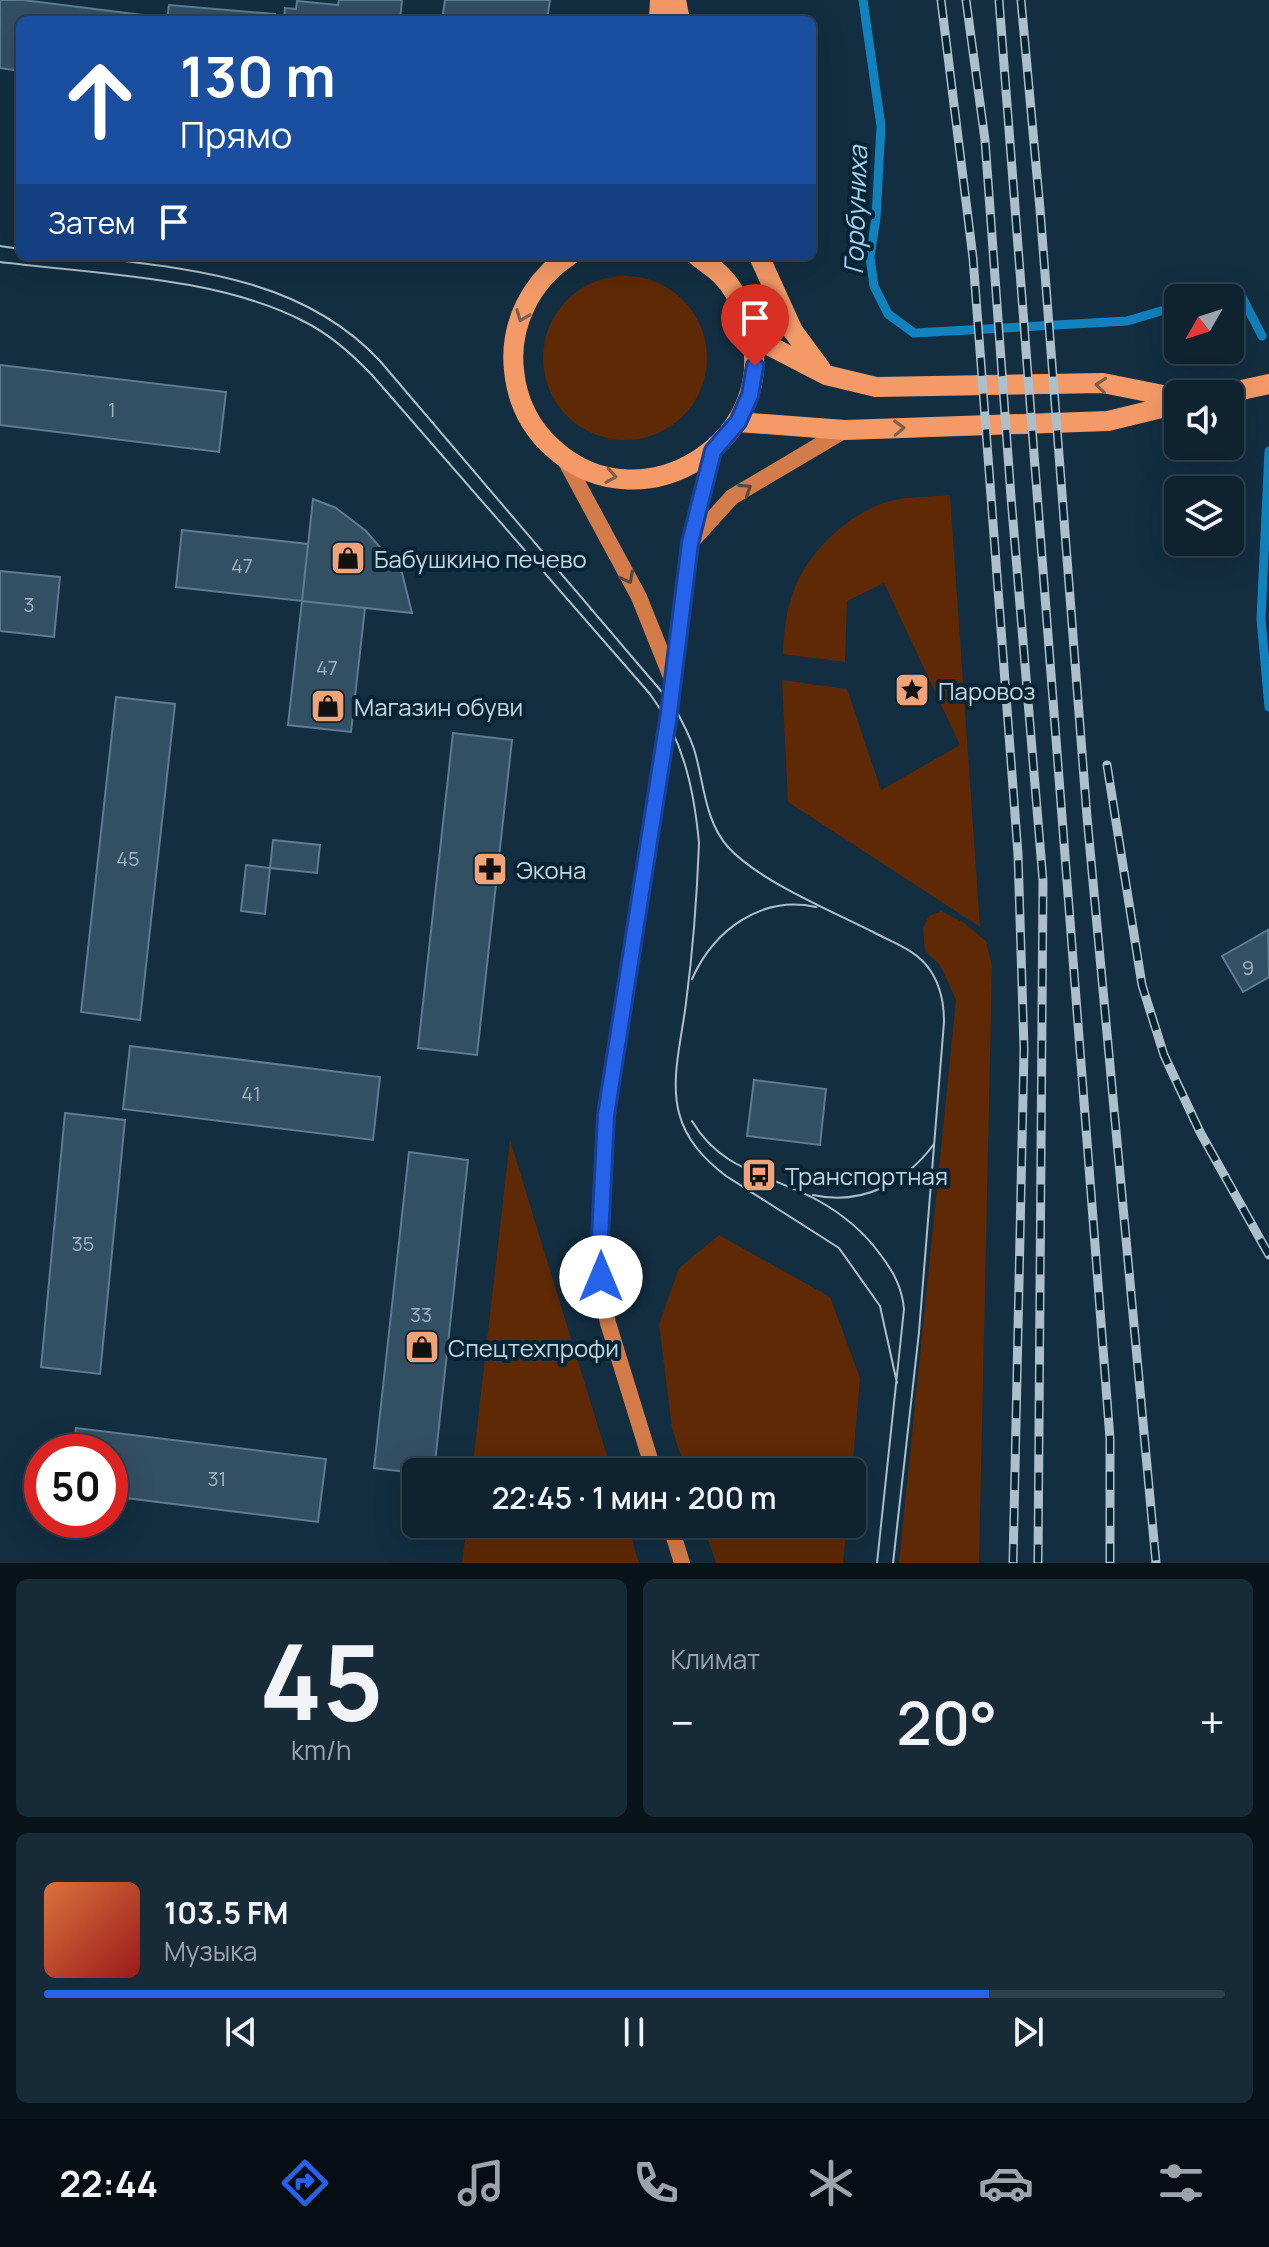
<!DOCTYPE html>
<html lang="ru">
<head>
<meta charset="utf-8">
<style>
	:root { --surface:#0e2230; --page:#172a38; --text:#f1f3f6; --muted:#9ba4ab; --line:#2e3f4c; --accent:#2563eb }
	body { margin:0; font-family:Manrope,sans-serif; background:var(--page); color:var(--text); height:100vh; display:flex; flex-direction:column; font-size:30px; white-space:nowrap }
	* { box-sizing:border-box; margin:0 }
	p { font-size:26px; color:var(--muted) }
	.icon { flex:none; width:44px; height:44px; fill:none; stroke:currentColor; stroke-width:2; stroke-linecap:round; stroke-linejoin:round }
	.map { position:relative; height:1563px; overflow:hidden }
	.details { display:flex; flex-direction:column; gap:16px; padding:16px; background:#08131a; flex:1 }
	.details>* { flex:none }
	.banner { position:absolute; left:16px; top:16px; width:800px; height:244px; border-radius:12px; box-shadow:0 8px 32px #0002,0 0 0 2px var(--line); background:#1a4fa0; color:#fff; overflow:hidden }
	.needle { width:52px; rotate:231deg }
	.fabs { position:absolute; left:1164px; top:284px; display:grid; gap:16px }
	.fabs a { display:grid; place-items:center; width:80px; height:80px; border-radius:12px; background:var(--surface); box-shadow:0 8px 32px #0002,0 0 0 2px var(--line); font-size:40px }
	.speed { position:absolute; left:24px; top:1434px; display:flex; gap:16px; font-size:40px; font-weight:700; text-align:center }
	.speed>* { display:grid; place-content:center; width:104px; height:104px; border-radius:50%; background:var(--surface); box-shadow:0 8px 32px #0002,0 0 0 2px var(--line); line-height:1 }
	.speed .limit { border:12px solid #d22; background:#fff; color:#111 }
	.pin { position:absolute; display:grid; place-items:center; width:68px; height:68px; color:#fff; margin:-82px -34px; border-radius:50% 50% 50% 0; rotate:-45deg; box-shadow:0 0 8px #0007 }
	.pin .icon { rotate:45deg }
	.me { position:absolute; width:88px; margin:-44px; rotate:0deg; stroke-linejoin:round; filter:drop-shadow(0 0 6px #0008) }
	.turn { display:flex; align-items:center; gap:28px; height:168px; padding:0 32px; font-size:36px }
	.turn .icon { width:104px; height:104px; stroke-width:2.5 }
	.turn b { display:block; font-size:56px; line-height:68px }
	.then { display:flex; align-items:center; height:76px; padding:0 32px; background:#0003; gap:16px; font-size:30px }
	.big { font-size:60px; font-weight:600; line-height:1.1 }
	.details .card { flex:1; display:flex; flex-direction:column; justify-content:center; gap:12px; min-width:0; padding:0 28px; border-radius:12px; background:var(--page) }
	.details .dial { align-items:center; gap:0 }
	.dial b { font-size:104px; line-height:1 }
	.song { display:flex; align-items:center; gap:24px }
	.cover { width:96px; height:96px; border-radius:12px; background:linear-gradient(135deg,hsl(20 70% 55%),hsl(0 70% 35%)) }
	.played { height:8px; border-radius:4px; background:linear-gradient(90deg,var(--accent) 80%,var(--line) 80%) }
	.keys { display:flex; justify-content:space-around; direction:ltr }
	.heat { display:flex; justify-content:space-between; align-items:center; font-size:44px; direction:ltr }
	.details .tiles { flex:1; display:grid; gap:16px; grid-template-columns:1fr 1fr }
	.card:last-child { grid-column:span 2 }
	.trip { position:absolute; left:402px; top:1458px; width:464px; height:80px; border-radius:12px; background:var(--surface); box-shadow:0 8px 32px #0002,0 0 0 2px var(--line); font-weight:600; line-height:80px; text-align:center }
	.menu { display:flex; height:128px; justify-content:space-around; align-items:center; background:#060e13; color:var(--muted) }
	.menu .icon { width:56px; height:56px }
	.menu .selected { color:var(--accent) }
	.menu b { font-size:36px; color:var(--text) }
	.map>svg:first-child { display:block }
	.green { fill:#5e2904 }
	.lines { fill:none; stroke-linecap:round; stroke-linejoin:round }
	.stream { stroke:#1182bd; stroke-width:9 }
	.building { fill:#334f63; stroke:#5e7b91; stroke-width:2 }
	.secondary { stroke:#d37c49; stroke-width:16 }
	.primary { stroke:#f49a67; stroke-width:20 }
	.tram { stroke:#adbfcb; stroke-width:2 }
	.rail-casing { stroke:#adbfcb; stroke-width:9 }
	.rail { stroke:#072435; stroke-width:6; stroke-dasharray:18; stroke-linecap:butt }
	.oneway { stroke:#7e5f4e }
	.oneway2 { stroke:#59473d }
	.route-casing { stroke:#184099; stroke-width:20 }
	.route { stroke:#2563eb; stroke-width:14 }
	.labels { text-anchor:middle; dominant-baseline:central; stroke-width:8; stroke-linejoin:round; paint-order:stroke }
	.number-label { font-size:20px; fill:#a0b4c1 }
	.poi-label { font-size:24px; fill:#c5d5e0; stroke:#072435; text-anchor:start }
	.water-label { font-size:26px; font-style:italic; fill:#a5d0ef; stroke:#072435 }
</style>
</head>
<body>
<div class="map">
<svg width="1269" height="1563" viewBox="0 0 1269 1563">
	<rect width="100%" height="100%" fill="#122e40"/>
	<path class="green" d="M543 358a82 82 0 1 1 164 0a82 82 0 1 1-164 0Z
		M950 495 980 927 788 802 782 680 847 689 881 790 960 745 884 583 847 601 845 662 783 654C784 635 785 617 791 599 803 555 850 510 894 500 912 496 932 497 950 495Z
		M941 911 964 923 986 941 992 967 979 1563H899L956 1000 940 965 925 951 923 928 929 916Z
		M510 1140 612 1472H472Z
		M719 1235 830 1297 860 1378 852 1472H686L672 1428 659 1324 679 1268Z
		M467 1524H627L639 1563H462Z
		M703 1524H847L843 1563H716Z"/>
	<g class="lines">
		<path class="stream" d="M863 0 881 126 876 218 870 257 874 286 888 314 914 333 1127 321 1178 306
			M1211 298 1240 293 1262 336
			M1269 451 1261 619 1269 707"/>
	</g>
	<path class="building" d="M0 0H23L142 15V20H20V71L0 68Z
		M339 0H402L400 20H284L285 8 296 9 297 1 338 5Z
		M445 0H550L547 20H442Z
		M169 5 275 14 274 20H167Z
		M0 365 226 392 219 452 0 425Z
		M313 499 336 508 366 531 402 573 412 613 302 601Z
		M182 530 308 544 302 601 176 587Z
		M0 571 60 577 54 637 0 631Z
		M302 601 365 608 351 732 288 725Z
		M116 697 175 704 140 1020 81 1012Z
		M453 733 512 740 477 1055 418 1048Z
		M273 840 320 845 317 873 270 868Z
		M246 865 270 868 265 914 241 911Z
		M1268 930 1269 977 1243 992 1222 956Z
		M130 1046 380 1077 373 1140 123 1109Z
		M754 1080 826 1089 820 1145 747 1136Z
		M65 1113 125 1120 100 1374 41 1367Z
		M409 1152 468 1160 434 1472 416 1473 374 1468Z
		M76 1428 326 1459 318 1522 110 1496V1452H73Z"/>
	<g class="lines">
		<path class="secondary" d="M565 460 639 597 671 677
			M691 542 732 497 845 430
			M654 1472 608 1323 602 1295 599 1258 606 1115 668 720 690 543 713 451
			M670 1524 682 1563"/>
		<path class="primary" d="M676 0 680 20
			M659 20 660 0
			M569 256C531 281 509 325 514 370 517 402 530 428 554 449 643 530 788 437 747 322 742 305 733 287 721 275 714 268 704 262 697 256
			M759 256 793 331 821 369
			M753 337 826 375 876 387 1103 383 1178 398
			M1223 394 1269 384
			M738 422 845 430 1108 421 1178 404"/>
		<path class="tram" d="M0 246 20 249
			M82 256C189 269 302 277 380 361L673 705C681 719 689 734 694 749 704 781 704 820 728 847 760 882 832 911 875 933 894 943 918 951 930 970 941 986 944 1003 944 1022L919 1332 893 1563
			M0 262C95 274 220 277 305 322 331 335 352 354 372 375L650 694C683 738 694 789 699 843 697 896 693 950 686 1003 682 1037 670 1079 679 1113 686 1140 704 1159 726 1176L839 1248 880 1306 897 1383
			M692 979C714 930 761 895 816 907
			M692 1121C723 1173 771 1174 819 1201 842 1214 864 1232 880 1254 893 1271 902 1287 904 1309L877 1563
			M813 1195C862 1206 905 1183 934 1144"/>
		<g class="rail-casing">
			<path id="rail" d="M941 0 973 258 1018 854 1024 1049 1013 1563
				M966 0 985 140 1011 497 1043 881 1038 1563
				M999 0 1110 1439V1563
				M1021 0 1040 209 1087 817 1156 1563
				M1107 765 1142 985 1164 1055 1200 1132 1269 1255"/>
		</g>
		<use href="#rail" class="rail"/>
	</g>
	<defs><path id="oneway-chevron" d="M-2-3.5L2.5 0L-2 3.5" fill="none" stroke-width="1.6" stroke-linecap="round" stroke-linejoin="round" transform="scale(2)"/></defs>
	<g class="oneway">
		<use href="#oneway-chevron" transform="translate(522 316) rotate(111)"/>
		<use href="#oneway-chevron" transform="translate(1101 385) rotate(-175)"/>
		<use href="#oneway-chevron" transform="translate(899 428) rotate(-2)"/>
		<use href="#oneway-chevron" transform="translate(611 476) rotate(9)"/>
	</g>
	<g class="oneway2">
		<use href="#oneway-chevron" transform="translate(746 489) rotate(-33)"/>
		<use href="#oneway-chevron" transform="translate(628 578) rotate(62)"/>
	</g>
	<g class="lines">
		<g class="route-casing">
			<path id="route" d="M601 1277 599 1258 606 1115 668 720 690 543 713 451 738 422 750 395 755 366"/>
		</g>
		<use href="#route" class="route"/>
	</g>
	<defs>
		<g id="shop-square" transform="scale(1.8)"><rect x="-9" y="-9" width="18" height="18" rx="4" fill="#f0a378" stroke="#072435"/><path d="M-5-2.5h2.3a2.7 3.5 0 0 1 5.4 0H5L5.5 6h-11ZM-1.5-2.5h3a1.5 2.3 0 0 0-3 0Z" fill="#111"/></g>
		<g id="sight-square" transform="scale(1.8)"><rect x="-9" y="-9" width="18" height="18" rx="4" fill="#f0a378" stroke="#072435"/><path d="M0-6L1.8-2.2L6-1.7L2.9 1.2L3.7 5.4L0 3.3L-3.7 5.4L-2.9 1.2L-6-1.7L-1.8-2.2Z" fill="#111"/></g>
		<g id="pharmacy-square" transform="scale(1.8)"><rect x="-9" y="-9" width="18" height="18" rx="4" fill="#f0a378" stroke="#072435"/><path d="M-2-6h4v4h4v4h-4v4h-4v-4h-4v-4h4Z" fill="#111"/></g>
		<g id="bus-square" transform="scale(1.8)"><rect x="-9" y="-9" width="18" height="18" rx="4" fill="#f0a378" stroke="#072435"/><path d="M-5-6H5V4H4V6H2V4H-2V6H-4V4H-5ZM-3.5-4V0h7V-4ZM-3.5 1.2v1.5H-2V1.2ZM2 1.2v1.5H3.5V1.2Z" fill="#111"/></g>
	</defs>
	<g fill-rule="evenodd">
		<use href="#shop-square" x="348" y="558"/>
		<use href="#sight-square" x="912" y="690"/>
		<use href="#shop-square" x="328" y="706"/>
		<use href="#pharmacy-square" x="490" y="869"/>
		<use href="#bus-square" x="759" y="1175"/>
		<use href="#shop-square" x="422" y="1347"/>
	</g>
	<g class="labels">
		<g class="number-label">
			<text x="112" y="409">1</text>
			<text x="242" y="565">47</text>
			<text x="29" y="604">3</text>
			<text x="327" y="667">47</text>
			<text x="128" y="858">45</text>
			<text x="1248" y="967">9</text>
			<text x="251" y="1093">41</text>
			<text x="83" y="1243">35</text>
			<text x="421" y="1314">33</text>
			<text x="217" y="1478">31</text>
		</g>
		<g class="poi-label">
			<text x="374" y="558">Бабушкино печево</text>
			<text x="938" y="690">Паровоз</text>
			<text x="354" y="706">Магазин обуви</text>
			<text x="516" y="869">Экона</text>
			<text x="785" y="1175">Транспортная</text>
			<text x="448" y="1347">Спецтехпрофи</text>
		</g>
		<g class="water-label">
			<text transform="translate(855 210) rotate(-88)">Горбуниха</text>
		</g>
	</g>
</svg>
<div class="fabs">
<a><svg class="needle" viewBox="-14 -14 28 28"><path d="M0-13l5 13h-10z" fill="#e53935"/><path d="M0 13l5-13h-10z" fill="#9ba4ab"/></svg></a>
<a><svg class="icon" aria-label="sound" viewBox="0 0 24 24"><path d="M4 9h4l5-4v14l-5-4H4zM17 9q2 3 0 6"/></svg></a>
<a><svg class="icon" aria-label="layers" viewBox="0 0 24 24"><path d="M12 4l9 5-9 5-9-5zM3 14l9 5 9-5"/></svg></a>
</div>
<div class="speed"><div class="limit">50</div></div>
<div class="pin" style="left:755px;top:366px;background:#d93025"><svg class="icon" aria-label="arrive" viewBox="0 0 24 24"><path d="M6 21V4h12l-3 4 3 4H6"/></svg></div>
<svg class="me" style="left:601px;top:1277px" viewBox="-20 -20 40 40"><circle r="19" fill="#fff"/><path d="M0-13L10 11 0 6-10 11z" fill="#2563eb"/></svg>
<div class="trip">22:45 · 1 мин · 200 m</div>
<div class="banner">
<div class="turn"><svg class="icon" aria-label="ahead" viewBox="0 0 24 24"><path d="M12 20V5M6 11l6-6 6 6"/></svg><div><b>130 m</b>Прямо</div></div>
<div class="then">Затем<svg class="icon" aria-label="arrive" viewBox="0 0 24 24"><path d="M6 21V4h12l-3 4 3 4H6"/></svg></div>
</div>
</div>
<section class="details">
<div class="tiles">
<div class="card dial"><b>45</b><p>km/h</p></div>
<div class="card"><p>Климат</p>
<div class="heat"><a>−</a><b class="big">20°</b><a>+</a></div>
</div>
<div class="card">
<div class="song"><i class="cover"></i><div><b>103.5 FM</b><p>Музыка</p></div></div>
<div class="played"></div>
<div class="keys"><svg class="icon" aria-label="previous" viewBox="0 0 24 24"><path d="M18 5L8 12l10 7zM5 5v14"/></svg><svg class="icon" aria-label="pause" viewBox="0 0 24 24"><path d="M8 5v14M16 5v14"/></svg><svg class="icon" aria-label="next" viewBox="0 0 24 24"><path d="M6 5l10 7-10 7zM19 5v14"/></svg></div>
</div>
</div>
</section>
<nav class="menu">
<b>22:44</b>
<svg class="icon selected" aria-label="directions" viewBox="0 0 24 24"><path d="M12 3l9 9-9 9-9-9zM9 14v-3h6M13 9l2 2-2 2"/></svg>
<svg class="icon" aria-label="music" viewBox="0 0 24 24"><path d="M9 18V5l10-2v13"/><circle cx="6" cy="18" r="3"/><circle cx="16" cy="16" r="3"/></svg>
<svg class="icon" aria-label="phone" viewBox="0 0 24 24"><path d="M5 4h4l2 5-3 2q2 4 5 5l2-3 5 2v4C11 20 4 13 5 4z"/></svg>
<svg class="icon" aria-label="climate" viewBox="0 0 24 24"><path d="M12 3v18M4 7l16 10M4 17L20 7"/></svg>
<svg class="icon" aria-label="car" viewBox="0 0 24 24"><path d="M5 17H2v-5l4-1 3-4h7l3 4 3 1v5h-3M9 17h6M6 11h13"/><circle cx="7" cy="17" r="2"/><circle cx="17" cy="17" r="2"/></svg>
<svg class="icon" aria-label="filters" viewBox="0 0 24 24"><path d="M4 7h16M4 17h16"/><circle cx="9" cy="7" r="2"/><circle cx="15" cy="17" r="2"/></svg>
</nav>
</body>
</html>
